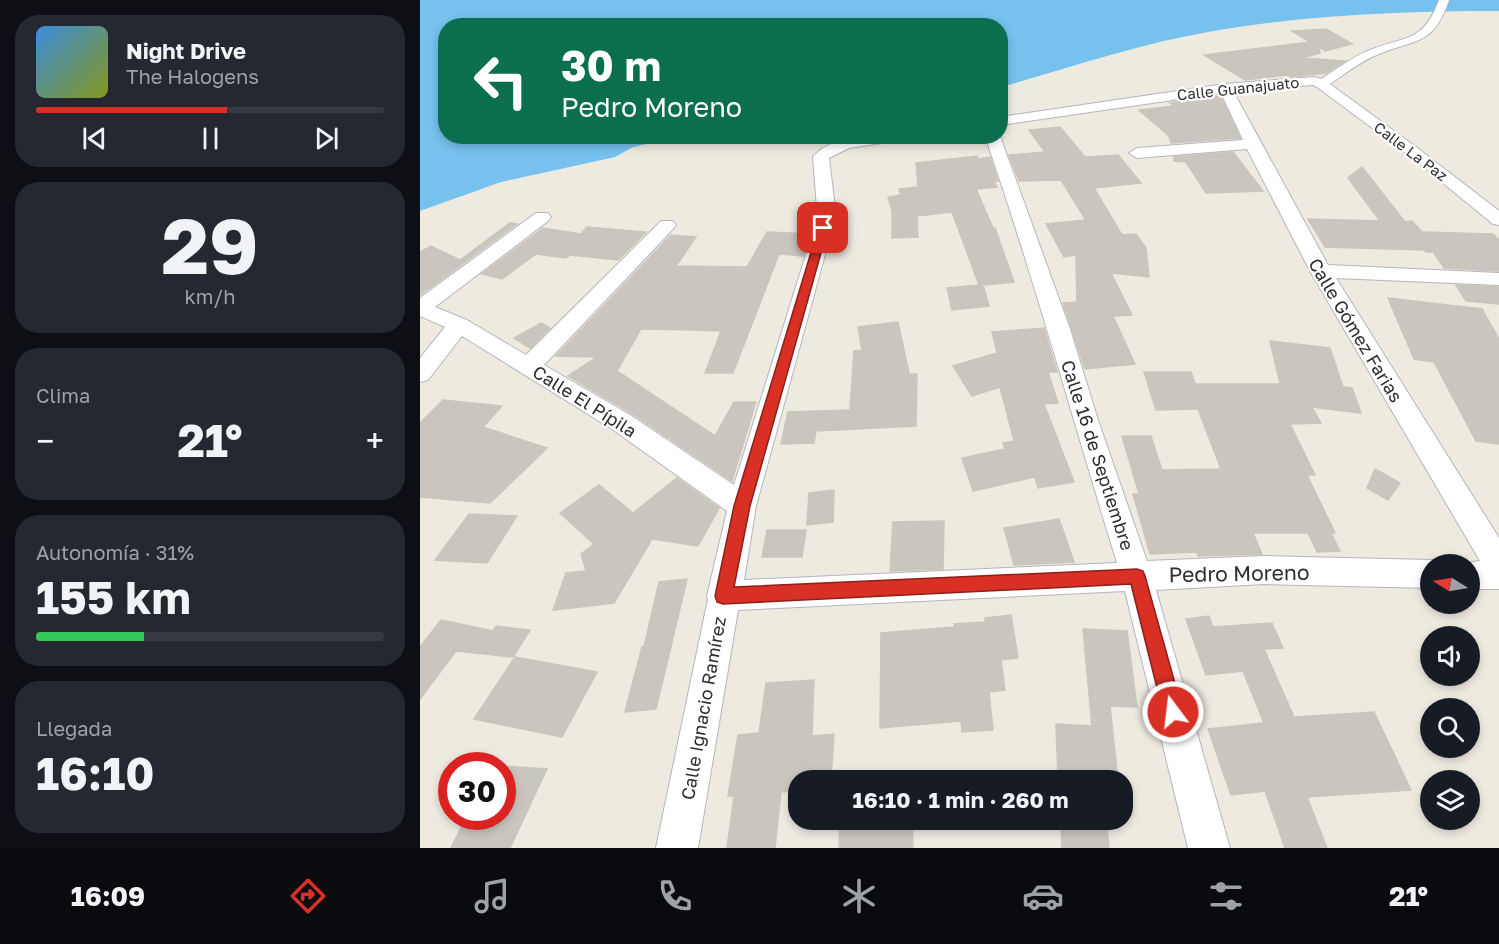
<!DOCTYPE html>
<html lang="es">
<head>
<meta charset="utf-8">
<style>
	:root { --surface:#171b24; --page:#242831; --text:#f1f3f6; --muted:#9ea1a6; --line:#363941; --accent:#d93025 }
	body { margin:0; font-family:"Golos Text",sans-serif; background:var(--page); color:var(--text); height:100vh; display:flex; flex-direction:column; font-size:22px; white-space:nowrap }
	* { box-sizing:border-box; margin:0 }
	p { font-size:20px; color:var(--muted) }
	.icon { flex:none; width:33px; height:33px; fill:none; stroke:currentColor; stroke-width:2; stroke-linecap:round; stroke-linejoin:round }
	.map { position:relative; flex:1; overflow:hidden }
	.panel { display:flex; flex-direction:column; gap:15px; padding:15px; background:#0d0f14; width:420px }
	.panel>* { flex:none }
	.top-card { position:absolute; left:18px; top:18px; width:570px; height:126px; border-radius:24px; box-shadow:0 3px 9px #0003; background:#0b6e4f; color:#fff; overflow:hidden }
	.needle { width:39px; rotate:281deg }
	.fabs { position:absolute; left:1000px; top:554px; display:grid; gap:12px }
	.fabs a { display:grid; place-items:center; width:60px; height:60px; border-radius:50%; background:var(--surface); box-shadow:0 3px 9px #0003; font-size:30px }
	.speed { position:absolute; left:18px; top:752px; display:flex; gap:12px; font-size:30px; font-weight:700; text-align:center }
	.speed>* { display:grid; place-content:center; width:78px; height:78px; border-radius:50%; background:var(--surface); box-shadow:0 3px 9px #0003; line-height:1 }
	.speed .limit { border:9px solid #d22; background:#fff; color:#111 }
	.pin { position:absolute; display:grid; place-items:center; width:51px; height:51px; color:#fff; margin:-26px; border-radius:12px; box-shadow:0 3px 9px #0006 }
	.me { position:absolute; width:66px; margin:-33px; rotate:345deg; stroke-linejoin:round; filter:drop-shadow(0 0 4px #0008) }
	.turn { display:flex; align-items:center; gap:21px; height:126px; padding:0 24px; font-size:27px }
	.turn .icon { width:78px; height:78px; stroke-width:2.5 }
	.turn b { display:block; font-size:42px; line-height:51px }
	.big { font-size:45px; font-weight:700; line-height:1.1 }
	.panel .tile { flex:1; display:flex; flex-direction:column; justify-content:center; gap:9px; min-width:0; padding:0 21px; border-radius:24px; background:var(--page) }
	.panel .dial { align-items:center; gap:0 }
	.dial b { font-size:78px; line-height:1 }
	.song { display:flex; align-items:center; gap:18px }
	.cover { width:72px; height:72px; border-radius:9px; background:linear-gradient(135deg,hsl(210 70% 55%),hsl(70 70% 35%)) }
	.played { height:6px; border-radius:3px; background:linear-gradient(90deg,var(--accent) 55%,var(--line) 55%) }
	.keys { display:flex; justify-content:space-around; direction:ltr }
	.heat { display:flex; justify-content:space-between; align-items:center; font-size:33px; direction:ltr }
	.charge { height:9px; border-radius:4px; background:linear-gradient(90deg,#34c759 31%,var(--line) 0) }
	.trip { position:absolute; left:368px; top:770px; width:345px; height:60px; border-radius:24px; background:var(--surface); box-shadow:0 3px 9px #0003; font-weight:700; line-height:60px; text-align:center }
	.tab-bar { display:flex; height:96px; justify-content:space-around; align-items:center; background:#090b0e; color:var(--muted) }
	.tab-bar .icon { width:42px; height:42px }
	.tab-bar .on { color:var(--accent) }
	.tab-bar b { font-size:27px; color:var(--text) }
	main { display:flex; flex:1; min-height:0 }
	.map>svg:first-child { display:block }
	.water { fill:#76c1ed }
	.building { fill:#cac6bf; stroke:#cac6b9; stroke-width:1.5 }
	.lines { fill:none; stroke-linecap:round; stroke-linejoin:round }
	.minor-casing { stroke:#b3b5c0; stroke-width:2 }
	.minor { fill:#fff; fill-rule:evenodd }
	.route { fill:#d93025; stroke:#8d1f18; stroke-width:1.5 }
	.labels { text-anchor:middle; dominant-baseline:central; stroke-width:4.5; stroke-linejoin:round; paint-order:stroke }
	.far-street-label { font-size:15px; fill:#2d2d2d; stroke:#fff }
	.street-label { font-size:18px; fill:#2d2d2d; stroke:#fff }
	.near-street-label { font-size:21px; fill:#2d2d2d; stroke:#fff }
</style>
</head>
<body>
<main>
<section class="panel">
<div class="tile">
<div class="song"><i class="cover"></i><div><b>Night Drive</b><p>The Halogens</p></div></div>
<div class="played"></div>
<div class="keys"><svg class="icon" aria-label="previous" viewBox="0 0 24 24"><path d="M18 5L8 12l10 7zM5 5v14"/></svg><svg class="icon" aria-label="pause" viewBox="0 0 24 24"><path d="M8 5v14M16 5v14"/></svg><svg class="icon" aria-label="next" viewBox="0 0 24 24"><path d="M6 5l10 7-10 7zM19 5v14"/></svg></div>
</div>
<div class="tile dial"><b>29</b><p>km/h</p></div>
<div class="tile"><p>Clima</p>
<div class="heat"><a>−</a><b class="big">21°</b><a>+</a></div>
</div>
<div class="tile"><p>Autonomía · 31%</p><b class="big">155 km</b><div class="charge"></div></div>
<div class="tile"><p>Llegada</p><b class="big">16:10</b></div>
</section>
<div class="map">
<svg width="1079" height="848" viewBox="0 0 1079 848">
	<rect width="100%" height="100%" fill="#eeeae0"/>
	<path class="water" d="M0 0H1079V11C982 11 884 15 788 32 718 44 649 68 581 87L580 26H26V136L258 137 213 147 195 157 81 182 0 211Z"/>
	<path class="building" d="M906 29 932 44 905 51 899 47 900 53 883 58 925 61 906 73 871 77 867 75 825 80 784 55 890 42 872 31Z
		M798 96 802 99 820 138 751 143 749 136 719 110 754 106 750 103Z
		M640 127 665 157 698 155 721 183 674 188 702 235 716 234 726 248 729 277 691 273 712 315 693 316 715 364 665 369 643 303 657 302 656 255 644 257 626 224 666 220 641 180 599 181 589 155 625 152 609 130Z
		M813 152 843 191 786 193 766 162 754 161V157Z
		M557 156 558 159 570 157 578 181H574L577 187 556 189 573 228H575L594 282 563 285 569 306 532 310 527 288 559 285 532 212 497 216 498 237 472 238V211L468 197 481 195 479 189 498 187 496 163Z
		M942 167 985 222 992 221 1002 232 1073 234 1079 240V271L1024 268 1013 252H1006L1004 250 905 247 888 219 960 221 928 178Z
		M90 223 97 224 0 295V252L11 246 40 260Z
		M167 227 226 232 198 260 150 255 146 258 116 254 82 279 62 274 123 228 161 234Z
		M347 232 390 234 383 256 359 254 313 373H285L301 331 271 330 221 329 197 371 295 436 314 402H336L312 481 211 413 148 376 177 357 136 356 251 235 276 237 256 266 327 267Z
		M1036 285 1079 287V304L1046 301Z
		M968 298 1062 309 1079 339V444L1056 441 1014 362 994 359Z
		M478 322 489 374H497L496 426 396 431 394 443 361 444 368 412 430 410 434 351 442 350 438 327Z
		M121 323 130 328 110 348 94 338Z
		M624 328 637 372H628L638 403 624 404 654 482 618 488 615 477 553 491 542 458 585 449 583 443 594 441 580 387 552 396 533 366 577 353 572 332Z
		M850 341 910 348 923 387 932 388 941 413 892 407 901 423 870 424 895 475H887L915 533H911L920 551 897 552 888 533H833L842 554 778 556 777 552 730 554 713 494H719L702 436H731L742 470 801 469 778 409 736 410 724 372H771L775 384H860Z
		M23 400 82 406 63 427 127 448 70 503 0 497V423Z
		M955 469 980 483 968 500 947 488Z
		M257 478 299 508 278 546 232 539 194 603 133 610 146 573 166 571 161 554 174 544 140 513 179 485 213 513Z
		M414 490 413 522 387 525 389 493Z
		M49 514 97 516 67 563 15 560Z
		M639 519 654 562 594 565 584 528Z
		M524 521 523 569 470 571 473 522Z
		M347 530H386L382 557H342Z
		M267 579 236 709 205 712 222 647H224L239 582Z
		M591 615 598 658 581 660 585 690 569 692 573 730 542 732 541 721 460 728 461 633 535 627 534 624 565 622V618Z
		M789 616 793 627 852 623 863 648 844 649 874 717 954 712 991 790 887 797 907 848H865L845 791 811 795 788 729 844 723 823 671 786 675 766 619Z
		M21 620 73 631 76 626 110 630 93 657 36 651 0 699V647Z
		M663 629 707 631 717 707 690 706 698 780H638L636 724 672 726Z
		M95 657 177 672 142 737 54 719Z
		M394 680 392 736 414 734 411 780H378V791L361 792 355 848H307L314 796H308L318 735 339 733 346 683Z
		M82 766 127 769 90 848H31L47 816H82Z
		M420 819H492L493 848H419Z
		M641 819H686L689 848H642Z"/>
	<g class="lines">
		<g class="minor-casing">
			<path id="minor" d="M1019 0H1029C1013 46 998 38 959 54 941 61 926 73 910 84L1000 150 1079 211V225L1073 224 990 156 897 87 893 85 813 91 908 265 1079 273V285L916 278 1079 538V589H1050V564H1041L1060 561 890 271 827 149 717 158 709 153 717 148 823 140 801 93 580 125V117L805 84 894 77 901 79C917 69 932 57 950 50 987 35 1003 43 1019 0Z
				M444 136H488L481 140 429 148 409 158 415 208 412 229 336 506 324 580 697 563C653 421 614 277 565 136H580L650 329 678 420 727 561 844 556 1011 560 1022 564H1011V588L844 584 736 590 810 848H768L705 591 318 610 278 848H236L288 599 287 596 307 511 192 429 42 336 8 380 0 382V358L25 327 0 316V298L116 213H128L131 217 128 221 15 307 47 320 106 355 241 221H253L256 225 253 229 124 365 210 415 314 485 394 229 397 208 393 157C405 142 427 139 444 136Z"/>
		</g>
		<use href="#minor" class="minor"/>
	</g>
	<path class="route" d="M399 226 408 228 330 506 314 587 717 569 723 571 725 576 763 712 760 719 753 722 746 719 743 712 711 584 303 604 297 602 295 596 314 506Z"/>
	<g class="labels">
		<g class="far-street-label">
			<text transform="translate(818 88) rotate(-6)">Calle Guanajuato</text>
			<text transform="translate(991 151) rotate(37)">Calle La Paz</text>
		</g>
		<g class="street-label">
			<text transform="translate(936 330) rotate(59)">Calle Gómez Farias</text>
			<text transform="translate(165 401) rotate(32)">Calle El Pípila</text>
			<text transform="translate(678 455) rotate(72)">Calle 16 de Septiembre</text>
			<text transform="translate(283 708) rotate(-80)">Calle Ignacio Ramírez</text>
		</g>
		<g class="near-street-label">
			<text transform="translate(819 573) rotate(-1)">Pedro Moreno</text>
		</g>
	</g>
</svg>
<div class="fabs">
<a><svg class="needle" viewBox="-14 -14 28 28"><path d="M0-13l5 13h-10z" fill="#e53935"/><path d="M0 13l5-13h-10z" fill="#9ea1a6"/></svg></a>
<a><svg class="icon" aria-label="sound" viewBox="0 0 24 24"><path d="M4 9h4l5-4v14l-5-4H4zM17 9q2 3 0 6"/></svg></a>
<a><svg class="icon" aria-label="search" viewBox="0 0 24 24"><circle cx="10" cy="10" r="6"/><path d="M15 15l6 6"/></svg></a>
<a><svg class="icon" aria-label="layers" viewBox="0 0 24 24"><path d="M12 4l9 5-9 5-9-5zM3 14l9 5 9-5"/></svg></a>
</div>
<div class="speed"><div class="limit">30</div></div>
<div class="pin" style="left:403px;top:228px;background:#d93025"><svg class="icon" aria-label="arrive" viewBox="0 0 24 24"><path d="M6 21V4h12l-3 4 3 4H6"/></svg></div>
<svg class="me" style="left:753px;top:712px" viewBox="-20 -20 40 40"><circle r="17" fill="#d93025" stroke="#fff" stroke-width="3"/><path d="M0-11L8 9 0 5-8 9z" fill="#fff"/></svg>
<div class="trip">16:10 · 1 min · 260 m</div>
<div class="top-card">
<div class="turn"><svg class="icon" aria-label="left" viewBox="0 0 24 24"><path d="M17 20v-9H6M10 6l-5 5 5 5"/></svg><div><b>30 m</b>Pedro Moreno</div></div>
</div>
</div>
</main>
<nav class="tab-bar">
<b>16:09</b>
<svg class="icon on" aria-label="directions" viewBox="0 0 24 24"><path d="M12 3l9 9-9 9-9-9zM9 14v-3h6M13 9l2 2-2 2"/></svg>
<svg class="icon" aria-label="music" viewBox="0 0 24 24"><path d="M9 18V5l10-2v13"/><circle cx="6" cy="18" r="3"/><circle cx="16" cy="16" r="3"/></svg>
<svg class="icon" aria-label="phone" viewBox="0 0 24 24"><path d="M5 4h4l2 5-3 2q2 4 5 5l2-3 5 2v4C11 20 4 13 5 4z"/></svg>
<svg class="icon" aria-label="climate" viewBox="0 0 24 24"><path d="M12 3v18M4 7l16 10M4 17L20 7"/></svg>
<svg class="icon" aria-label="car" viewBox="0 0 24 24"><path d="M5 17H2v-5l4-1 3-4h7l3 4 3 1v5h-3M9 17h6M6 11h13"/><circle cx="7" cy="17" r="2"/><circle cx="17" cy="17" r="2"/></svg>
<svg class="icon" aria-label="filters" viewBox="0 0 24 24"><path d="M4 7h16M4 17h16"/><circle cx="9" cy="7" r="2"/><circle cx="15" cy="17" r="2"/></svg>
<b>21°</b>
</nav>
</body>
</html>
